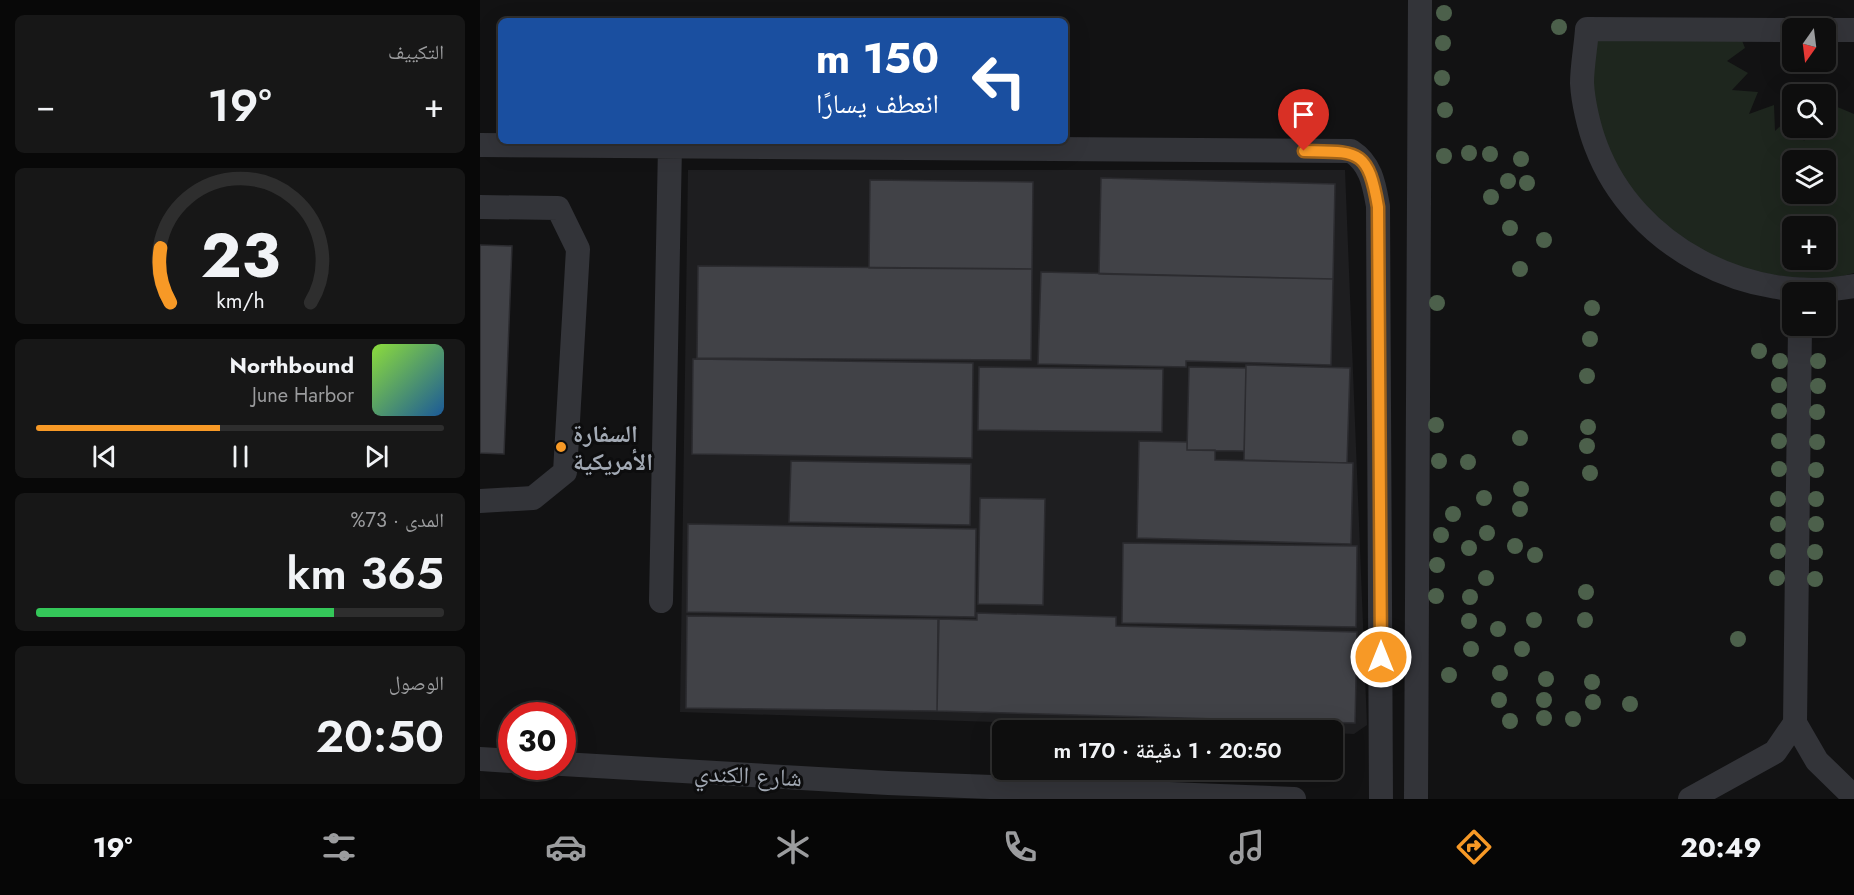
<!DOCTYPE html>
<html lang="ar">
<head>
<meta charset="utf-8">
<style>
	:root { --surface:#0e0e0e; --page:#171717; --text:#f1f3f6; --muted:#9b9c9e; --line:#2e2e2e; --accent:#f79926 }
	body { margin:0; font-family:Jost,"Noto Naskh Arabic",sans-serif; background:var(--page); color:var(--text); direction:rtl; height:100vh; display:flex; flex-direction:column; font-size:22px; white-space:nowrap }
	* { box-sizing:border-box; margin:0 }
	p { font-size:20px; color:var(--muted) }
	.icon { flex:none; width:33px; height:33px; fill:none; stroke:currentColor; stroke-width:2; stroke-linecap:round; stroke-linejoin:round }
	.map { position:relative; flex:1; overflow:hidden; direction:ltr }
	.sheet { display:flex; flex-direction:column; gap:15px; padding:15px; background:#080808; width:480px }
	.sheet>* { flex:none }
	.hud { position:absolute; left:18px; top:18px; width:570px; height:126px; border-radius:9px; box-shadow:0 6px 24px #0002,0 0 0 2px var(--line); direction:rtl; background:#1a4fa0; color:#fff; overflow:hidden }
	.needle { width:39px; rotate:194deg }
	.buttons { position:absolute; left:1302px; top:18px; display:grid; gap:12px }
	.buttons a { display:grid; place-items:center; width:54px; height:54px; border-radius:9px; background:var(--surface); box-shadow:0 6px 24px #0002,0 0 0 2px var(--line); font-size:30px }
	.speed { position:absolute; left:18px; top:702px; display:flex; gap:12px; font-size:30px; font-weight:700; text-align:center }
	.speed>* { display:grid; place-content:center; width:78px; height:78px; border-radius:50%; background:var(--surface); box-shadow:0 6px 24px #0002,0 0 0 2px var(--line); line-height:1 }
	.speed .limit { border:9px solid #d22; background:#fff; color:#111 }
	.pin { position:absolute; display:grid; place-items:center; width:51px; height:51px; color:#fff; margin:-62px -26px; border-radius:50% 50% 50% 0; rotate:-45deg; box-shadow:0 0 6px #0007 }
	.pin .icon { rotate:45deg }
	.me { position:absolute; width:66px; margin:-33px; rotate:0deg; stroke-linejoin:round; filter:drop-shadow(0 0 4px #0008) }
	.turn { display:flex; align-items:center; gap:21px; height:126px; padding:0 30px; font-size:27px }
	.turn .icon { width:78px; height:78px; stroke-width:2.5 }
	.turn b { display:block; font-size:42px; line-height:51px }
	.big { font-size:45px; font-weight:600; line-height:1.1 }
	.sheet .widget { flex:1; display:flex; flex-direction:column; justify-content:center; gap:9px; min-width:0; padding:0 21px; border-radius:9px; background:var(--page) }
	.sheet .dial { align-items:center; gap:0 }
	.dial svg { height:156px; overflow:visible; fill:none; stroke:var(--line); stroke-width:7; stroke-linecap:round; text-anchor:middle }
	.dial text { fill:var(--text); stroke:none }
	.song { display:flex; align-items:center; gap:18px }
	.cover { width:72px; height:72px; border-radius:9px; background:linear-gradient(135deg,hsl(90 70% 55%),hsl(210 70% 35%)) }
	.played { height:6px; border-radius:3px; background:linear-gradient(90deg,var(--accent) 45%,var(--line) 45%) }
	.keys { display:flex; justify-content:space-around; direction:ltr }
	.heat { display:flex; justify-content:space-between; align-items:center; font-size:33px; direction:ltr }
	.charge { height:9px; border-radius:4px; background:linear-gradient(90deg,#34c759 73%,var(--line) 0) }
	.trip { position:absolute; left:512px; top:720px; width:351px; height:60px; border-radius:9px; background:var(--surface); box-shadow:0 6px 24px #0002,0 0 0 2px var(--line); font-weight:600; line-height:60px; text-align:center; direction:rtl }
	.dock { display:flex; height:96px; justify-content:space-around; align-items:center; background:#060606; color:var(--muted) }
	.dock .icon { width:42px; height:42px }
	.dock .selected { color:var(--accent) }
	.dock b { font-size:27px; color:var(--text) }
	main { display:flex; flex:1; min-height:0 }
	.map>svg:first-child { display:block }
	.built { fill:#1e1e20 }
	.green { fill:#1e261e; fill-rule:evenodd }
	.building { fill:#414247; stroke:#2c2c30; stroke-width:1.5 }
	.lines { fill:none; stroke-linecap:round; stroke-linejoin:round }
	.minor { stroke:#333439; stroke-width:24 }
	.tree { fill:#4c604b }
	.route-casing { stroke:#a16319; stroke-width:15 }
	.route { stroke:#f79926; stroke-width:10 }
	.poi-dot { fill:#f79926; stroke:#0d0d0e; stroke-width:2 }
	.labels { text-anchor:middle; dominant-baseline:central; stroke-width:6; stroke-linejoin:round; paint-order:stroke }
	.poi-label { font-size:24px; font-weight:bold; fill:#a3aab5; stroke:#0d0d0e; text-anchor:start }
	.street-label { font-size:24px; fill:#a3aab5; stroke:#0d0d0e }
</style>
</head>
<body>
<main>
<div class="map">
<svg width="1374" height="799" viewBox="0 0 1374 799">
	<rect width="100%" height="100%" fill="#121213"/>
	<path class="built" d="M208 170H865L887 725 874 734 852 733V730H763L200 712Z"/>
	<path class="green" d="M1117 36 1261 38 1265 48 1247 61 1268 73 1252 90 1278 92 1269 114 1294 105 1295 131 1312 115V128H1320L1324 141 1330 128H1346V125L1354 134 1355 106 1374 114V273C1346 282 1311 278 1283 273 1196 257 1135 201 1116 113 1110 88 1114 61 1117 36ZM1312 160H1346V194H1312ZM1312 226H1346V260H1312Z"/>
	<path class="building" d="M621 178 855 184 853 279 619 274Z
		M390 180 553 182 552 269 389 268Z
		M0 245 32 246 24 454 0 453Z
		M218 266 552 269 551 360 217 358Z
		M561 272 853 279 851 365 706 361V367L558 364Z
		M213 359 493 363 492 458 212 454Z
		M766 365 870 368 867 463 764 460Z
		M499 367 683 369 682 432 498 430Z
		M709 367 766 368 764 451 707 450Z
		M659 441 707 442V450H735V460L873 463 871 544 657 538Z
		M311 461 491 464 490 525 309 522Z
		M500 498 565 499 563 605 498 604Z
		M208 524 496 529 495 617 207 612Z
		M643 543 877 546 876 627 642 623Z
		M497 613 636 617V626L877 632 875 723 457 711 459 619 497 620Z
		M207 616 458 619 457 711 206 708Z"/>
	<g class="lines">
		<path class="minor" d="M1312 30 1107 29C1106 46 1102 66 1102 83 1103 102 1109 128 1116 146 1154 247 1269 306 1374 286
			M1346 30H1374
			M0 145 871 151C891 164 894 184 898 206L901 799
			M0 207 78 208 98 249 85 472 53 498 0 501
			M1320 326 1315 723 1337 761 1374 797
			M181 601 190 146
			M0 759 32 761
			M82 764 408 783 814 799
			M936 799 940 0
			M1210 799 1295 752 1315 723"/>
	</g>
	<g class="tree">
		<circle cx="964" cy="13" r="8"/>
		<circle cx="1079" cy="27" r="8"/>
		<circle cx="963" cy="43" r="8"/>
		<circle cx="962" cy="78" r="8"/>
		<circle cx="965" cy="110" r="8"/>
		<circle cx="989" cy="153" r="8"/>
		<circle cx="1010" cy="154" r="8"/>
		<circle cx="964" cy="156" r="8"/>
		<circle cx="1041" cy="159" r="8"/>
		<circle cx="1028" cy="181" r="8"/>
		<circle cx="1047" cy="183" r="8"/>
		<circle cx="1011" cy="197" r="8"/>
		<circle cx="1030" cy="228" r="8"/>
		<circle cx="1064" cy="240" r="8"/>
		<circle cx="1040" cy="269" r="8"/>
		<circle cx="957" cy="303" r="8"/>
		<circle cx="1112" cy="308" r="8"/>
		<circle cx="1110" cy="339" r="8"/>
		<circle cx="1279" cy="351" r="8"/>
		<circle cx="1300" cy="361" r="8"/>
		<circle cx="1338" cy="361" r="8"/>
		<circle cx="1107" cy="376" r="8"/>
		<circle cx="1299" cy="385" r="8"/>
		<circle cx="1338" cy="386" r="8"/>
		<circle cx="1299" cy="411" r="8"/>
		<circle cx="1337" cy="412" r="8"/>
		<circle cx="956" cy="425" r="8"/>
		<circle cx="1108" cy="427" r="8"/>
		<circle cx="1040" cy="438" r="8"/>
		<circle cx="1299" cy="441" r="8"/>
		<circle cx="1337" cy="442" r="8"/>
		<circle cx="1107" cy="446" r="8"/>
		<circle cx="959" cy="461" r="8"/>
		<circle cx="988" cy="462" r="8"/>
		<circle cx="1299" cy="469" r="8"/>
		<circle cx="1336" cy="470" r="8"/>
		<circle cx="1110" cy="473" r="8"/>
		<circle cx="1041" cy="489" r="8"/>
		<circle cx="1004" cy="498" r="8"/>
		<circle cx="1298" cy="499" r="8"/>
		<circle cx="1336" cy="499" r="8"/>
		<circle cx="1040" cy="509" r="8"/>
		<circle cx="973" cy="514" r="8"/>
		<circle cx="1298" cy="524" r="8"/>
		<circle cx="1336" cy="524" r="8"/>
		<circle cx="1007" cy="533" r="8"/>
		<circle cx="961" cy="535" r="8"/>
		<circle cx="1035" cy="546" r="8"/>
		<circle cx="989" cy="548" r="8"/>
		<circle cx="1298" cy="551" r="8"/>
		<circle cx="1335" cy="552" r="8"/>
		<circle cx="1055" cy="555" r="8"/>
		<circle cx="957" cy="565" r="8"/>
		<circle cx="1006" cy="578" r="8"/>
		<circle cx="1297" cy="578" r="8"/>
		<circle cx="1335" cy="579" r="8"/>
		<circle cx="1106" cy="592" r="8"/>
		<circle cx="956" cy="596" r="8"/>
		<circle cx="990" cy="597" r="8"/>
		<circle cx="1054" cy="620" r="8"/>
		<circle cx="1105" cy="620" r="8"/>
		<circle cx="989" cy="621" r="8"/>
		<circle cx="1018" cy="629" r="8"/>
		<circle cx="1258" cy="639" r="8"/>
		<circle cx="991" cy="649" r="8"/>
		<circle cx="1042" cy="649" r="8"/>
		<circle cx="1020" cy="673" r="8"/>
		<circle cx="969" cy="675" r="8"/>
		<circle cx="1066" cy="679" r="8"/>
		<circle cx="1112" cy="682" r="8"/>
		<circle cx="1019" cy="700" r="8"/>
		<circle cx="1064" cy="700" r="8"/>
		<circle cx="1113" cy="702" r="8"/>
		<circle cx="1150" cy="704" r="8"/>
		<circle cx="1064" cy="718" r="8"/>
		<circle cx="1093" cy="719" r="8"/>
		<circle cx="1030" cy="721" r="8"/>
	</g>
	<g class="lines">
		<g class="route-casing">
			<path id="route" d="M824 151C878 152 888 148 898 207L901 657"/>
		</g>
		<use href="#route" class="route"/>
	</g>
	<circle class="poi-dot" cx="81" cy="447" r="6"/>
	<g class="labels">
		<g class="poi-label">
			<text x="93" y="433">السفارة<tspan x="93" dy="28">الأمريكية</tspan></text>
		</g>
		<g class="street-label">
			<text transform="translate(268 775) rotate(3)">شارع الكندي</text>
		</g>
	</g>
</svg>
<div class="buttons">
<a><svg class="needle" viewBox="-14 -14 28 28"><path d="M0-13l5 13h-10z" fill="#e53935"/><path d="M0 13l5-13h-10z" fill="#9b9c9e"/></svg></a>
<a><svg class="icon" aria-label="search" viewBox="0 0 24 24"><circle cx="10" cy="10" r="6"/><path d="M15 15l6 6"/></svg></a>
<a><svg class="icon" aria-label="layers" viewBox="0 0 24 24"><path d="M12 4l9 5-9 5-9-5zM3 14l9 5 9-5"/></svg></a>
<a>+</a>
<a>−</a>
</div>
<div class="speed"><div class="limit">30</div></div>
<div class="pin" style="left:824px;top:151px;background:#d93025"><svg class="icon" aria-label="arrive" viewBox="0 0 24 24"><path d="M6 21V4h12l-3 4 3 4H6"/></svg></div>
<svg class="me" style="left:901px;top:657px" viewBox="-20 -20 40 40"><circle r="17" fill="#f79926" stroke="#fff" stroke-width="3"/><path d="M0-11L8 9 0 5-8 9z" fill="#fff"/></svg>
<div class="trip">20:50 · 1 دقيقة · 170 m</div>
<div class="hud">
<div class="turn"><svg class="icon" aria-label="left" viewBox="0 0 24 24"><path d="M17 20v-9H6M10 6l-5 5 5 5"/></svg><div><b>150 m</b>انعطف يسارًا</div></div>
</div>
</div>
<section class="sheet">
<div class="widget"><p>التكييف</p>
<div class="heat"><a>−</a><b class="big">19°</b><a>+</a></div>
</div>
<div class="widget dial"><svg viewBox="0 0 100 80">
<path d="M14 69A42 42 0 1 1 86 69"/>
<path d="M14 69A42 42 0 0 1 9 41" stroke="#f79926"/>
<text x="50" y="56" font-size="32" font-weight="700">23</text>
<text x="50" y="72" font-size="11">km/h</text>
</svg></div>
<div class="widget">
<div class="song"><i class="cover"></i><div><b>Northbound</b><p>June Harbor</p></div></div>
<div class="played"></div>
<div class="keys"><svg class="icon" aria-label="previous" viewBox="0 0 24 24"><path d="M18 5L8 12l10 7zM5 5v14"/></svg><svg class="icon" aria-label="pause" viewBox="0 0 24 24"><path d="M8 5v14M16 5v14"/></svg><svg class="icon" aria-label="next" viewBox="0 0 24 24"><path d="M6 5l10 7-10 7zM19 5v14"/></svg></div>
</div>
<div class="widget"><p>المدى · 73%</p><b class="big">365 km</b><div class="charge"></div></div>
<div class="widget"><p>الوصول</p><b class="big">20:50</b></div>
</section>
</main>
<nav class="dock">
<b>20:49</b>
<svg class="icon selected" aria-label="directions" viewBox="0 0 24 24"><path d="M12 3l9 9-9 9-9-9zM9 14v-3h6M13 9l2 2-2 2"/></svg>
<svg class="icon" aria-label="music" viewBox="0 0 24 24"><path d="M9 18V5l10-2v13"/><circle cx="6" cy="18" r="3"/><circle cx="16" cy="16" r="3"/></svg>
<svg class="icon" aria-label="phone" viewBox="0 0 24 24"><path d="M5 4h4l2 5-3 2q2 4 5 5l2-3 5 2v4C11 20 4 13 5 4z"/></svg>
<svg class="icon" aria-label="climate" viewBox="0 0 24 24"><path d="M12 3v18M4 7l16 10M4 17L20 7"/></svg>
<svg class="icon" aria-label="car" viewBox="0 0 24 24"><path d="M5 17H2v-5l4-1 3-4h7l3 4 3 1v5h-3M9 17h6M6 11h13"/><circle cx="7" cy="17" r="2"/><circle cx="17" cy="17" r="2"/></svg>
<svg class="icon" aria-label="filters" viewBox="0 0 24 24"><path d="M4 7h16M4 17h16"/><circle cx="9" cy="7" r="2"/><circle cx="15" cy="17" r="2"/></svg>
<b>19°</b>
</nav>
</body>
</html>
